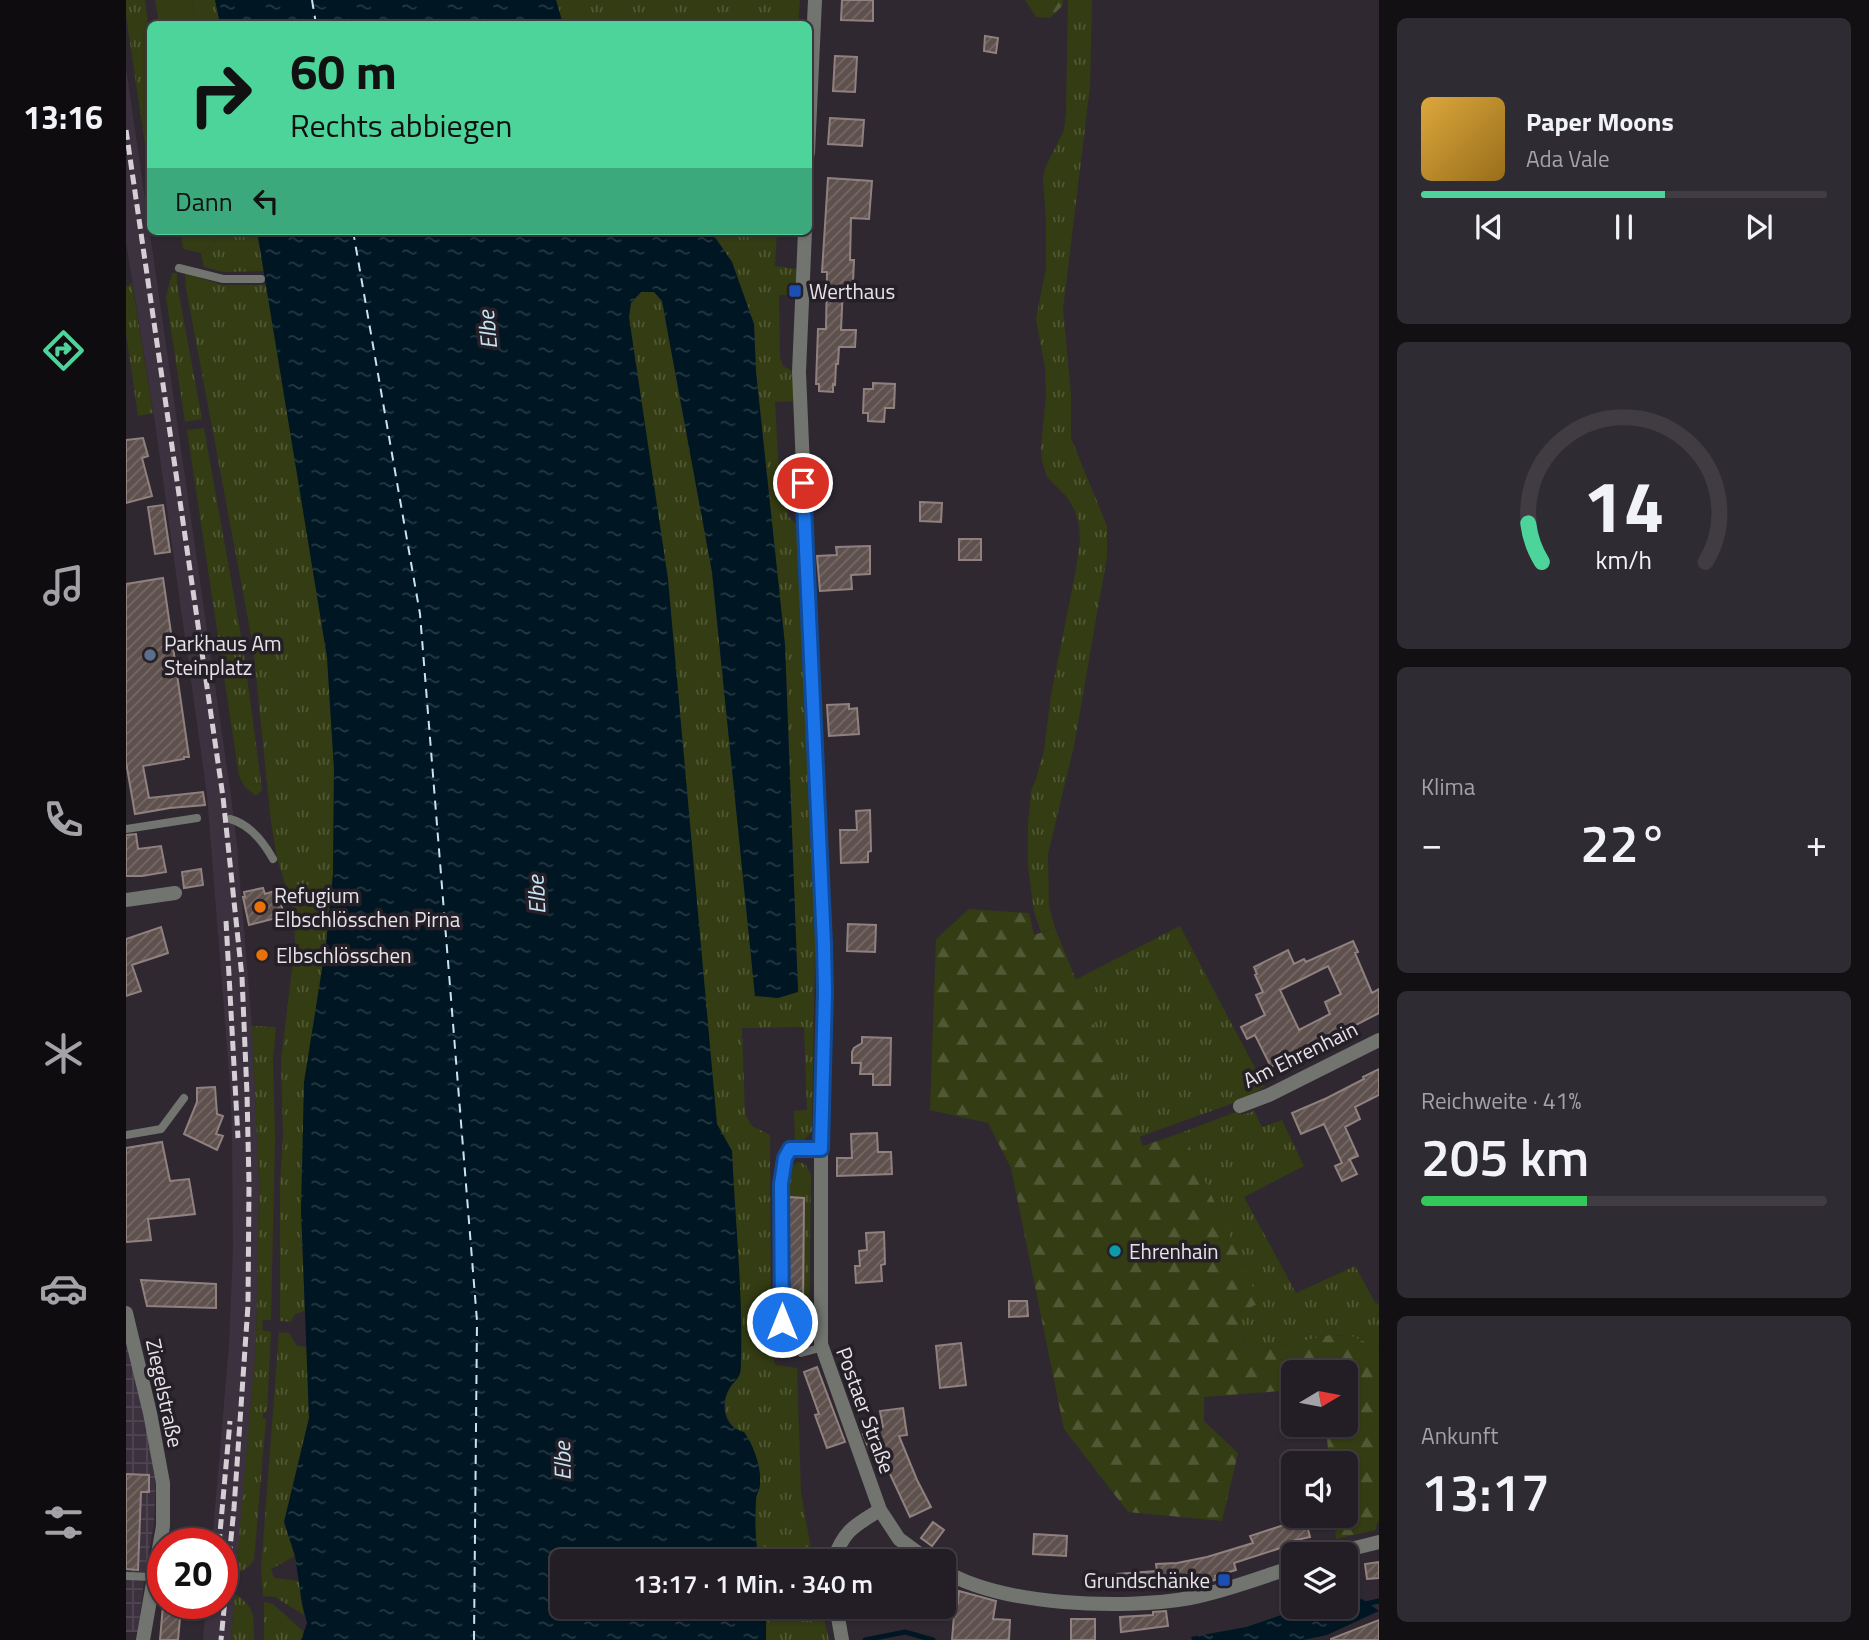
<!DOCTYPE html>
<html lang="de">
<head>
<meta charset="utf-8">
<style>
	:root { --surface:#231e25; --page:#2f2b32; --text:#f1f3f6; --muted:#a3a2a7; --line:#403c42; --accent:#4cd49b }
	body { margin:0; font-family:"Titillium Web",sans-serif; background:var(--page); color:var(--text); height:100vh; display:flex; flex-direction:column; font-size:26px; white-space:nowrap }
	* { box-sizing:border-box; margin:0 }
	p { font-size:23px; color:var(--muted) }
	.icon { flex:none; width:38px; height:38px; fill:none; stroke:currentColor; stroke-width:2; stroke-linecap:round; stroke-linejoin:round }
	.map { position:relative; flex:1; overflow:hidden }
	.side { display:flex; flex-direction:column; gap:18px; padding:18px; background:#131014; width:490px }
	.side>* { flex:none }
	.hud { position:absolute; left:21px; top:21px; width:665px; height:214px; border-radius:10px; box-shadow:0 2px 5px #0004,0 0 0 2px var(--line); background:#4cd49b; color:#111; overflow:hidden }
	.needle { width:46px; rotate:80deg }
	.buttons { position:absolute; left:1155px; top:1360px; display:grid; gap:14px }
	.buttons a { display:grid; place-items:center; width:77px; height:77px; border-radius:10px; background:var(--surface); box-shadow:0 2px 5px #0004,0 0 0 2px var(--line); font-size:35px }
	.speed { position:absolute; left:21px; top:1528px; display:flex; gap:14px; font-size:35px; font-weight:700; text-align:center }
	.speed>* { display:grid; place-content:center; width:91px; height:91px; border-radius:50%; background:var(--surface); box-shadow:0 2px 5px #0004,0 0 0 2px var(--line); line-height:1 }
	.speed .limit { border:10px solid #d22; background:#fff; color:#111 }
	.pin { position:absolute; display:grid; place-items:center; width:60px; height:60px; color:#fff; margin:-30px; border:4px solid #fff; border-radius:50%; box-shadow:0 2px 7px #0007 }
	.me { position:absolute; width:77px; margin:-38px; rotate:0deg; stroke-linejoin:round; filter:drop-shadow(0 0 5px #0008) }
	.turn { display:flex; align-items:center; gap:24px; height:147px; padding:0 28px; font-size:32px }
	.turn .icon { width:91px; height:91px; stroke-width:2.5 }
	.turn b { display:block; font-size:49px; line-height:60px }
	.then { display:flex; align-items:center; height:66px; padding:0 28px; background:#0003; gap:14px; font-size:26px }
	.big { font-size:52px; font-weight:600; line-height:1.1 }
	.side .card { flex:1; display:flex; flex-direction:column; justify-content:center; gap:10px; min-width:0; padding:0 24px; border-radius:10px; background:var(--page) }
	.side .dial { align-items:center; gap:0 }
	.dial svg { height:182px; overflow:visible; fill:none; stroke:var(--line); stroke-width:7; stroke-linecap:round; text-anchor:middle }
	.dial text { fill:var(--text); stroke:none }
	.song { display:flex; align-items:center; gap:21px }
	.cover { width:84px; height:84px; border-radius:10px; background:linear-gradient(135deg,hsl(40 70% 55%),hsl(40 70% 35%)) }
	.played { height:7px; border-radius:4px; background:linear-gradient(90deg,var(--accent) 60%,var(--line) 60%) }
	.keys { display:flex; justify-content:space-around; direction:ltr }
	.heat { display:flex; justify-content:space-between; align-items:center; font-size:38px; direction:ltr }
	.charge { height:10px; border-radius:5px; background:linear-gradient(90deg,#34c759 41%,var(--line) 0) }
	.trip { position:absolute; left:424px; top:1549px; width:406px; height:70px; border-radius:10px; background:var(--surface); box-shadow:0 2px 5px #0004,0 0 0 2px var(--line); font-weight:600; line-height:70px; text-align:center }
	main { display:flex; flex:1; min-height:0 }
	.dock { display:flex; flex-direction:column; width:126px; justify-content:space-around; align-items:center; background:#0e0c0f; color:var(--muted) }
	.dock .icon { width:49px; height:49px }
	.dock .current { color:var(--accent) }
	.dock b { font-size:32px; color:var(--text) }
	.map>svg:first-child { display:block }
	.built { fill:#3c313e }
	.industrial { fill:url(#industrial-grid) }
	.grass { fill:url(#grass-tufts) }
	.forest { fill:url(#forest-firs) }
	.green { fill:#343c13 }
	.water { fill:url(#water-ripples) }
	.lines { fill:none; stroke-linecap:round; stroke-linejoin:round }
	.stream { stroke:#001723; stroke-width:5 }
	.ferry { stroke:#c5e4f5; stroke-width:2; stroke-dasharray:9 7; stroke-linecap:butt }
	.building { fill:url(#building-hatch); stroke:#90817e; stroke-width:2; fill-rule:evenodd }
	.service { stroke:#71746f; stroke-width:8 }
	.minor { stroke:#71746f; stroke-width:14 }
	.rail { stroke:#d4cfd5; stroke-width:5; stroke-dasharray:10 5; stroke-linecap:butt }
	.route-casing { stroke:#114b97; stroke-width:18 }
	.route { stroke:#1a73e8; stroke-width:12 }
	.transit-dot { fill:#1a4fb4; stroke:#251f27; stroke-width:2.5 }
	.service-dot { fill:#5c6f8a; stroke:#251f27; stroke-width:2.5 }
	.food-dot { fill:#e8710a; stroke:#251f27; stroke-width:2.5 }
	.culture-dot { fill:#0f9aa8; stroke:#251f27; stroke-width:2.5 }
	.labels { text-anchor:middle; dominant-baseline:central; stroke-width:7; stroke-linejoin:round; paint-order:stroke }
	.poi-label { font-size:21px; fill:#e8e3e9; stroke:#251f27; text-anchor:start }
	.street-label { font-size:21px; fill:#e8e3e9; stroke:#251f27 }
	.water-label { font-size:23px; font-style:italic; fill:#c5e4f5; stroke:#251f27 }
</style>
</head>
<body>
<main>
<nav class="dock">
<b>13:16</b>
<svg class="icon current" aria-label="directions" viewBox="0 0 24 24"><path d="M12 3l9 9-9 9-9-9zM9 14v-3h6M13 9l2 2-2 2"/></svg>
<svg class="icon" aria-label="music" viewBox="0 0 24 24"><path d="M9 18V5l10-2v13"/><circle cx="6" cy="18" r="3"/><circle cx="16" cy="16" r="3"/></svg>
<svg class="icon" aria-label="phone" viewBox="0 0 24 24"><path d="M5 4h4l2 5-3 2q2 4 5 5l2-3 5 2v4C11 20 4 13 5 4z"/></svg>
<svg class="icon" aria-label="climate" viewBox="0 0 24 24"><path d="M12 3v18M4 7l16 10M4 17L20 7"/></svg>
<svg class="icon" aria-label="car" viewBox="0 0 24 24"><path d="M5 17H2v-5l4-1 3-4h7l3 4 3 1v5h-3M9 17h6M6 11h13"/><circle cx="7" cy="17" r="2"/><circle cx="17" cy="17" r="2"/></svg>
<svg class="icon" aria-label="filters" viewBox="0 0 24 24"><path d="M4 7h16M4 17h16"/><circle cx="9" cy="7" r="2"/><circle cx="15" cy="17" r="2"/></svg>
</nav>
<div class="map">
<svg width="1253" height="1640" viewBox="0 0 1253 1640">
	<defs>
		<pattern id="industrial-grid" width="8" height="8" patternUnits="userSpaceOnUse" patternTransform="scale(1.75)"><rect width="8" height="8" fill="#3c313e"/><path d="M0 4h8M4 0v8" fill="none" stroke="#4f4551"/></pattern>
		<pattern id="grass-tufts" width="24" height="20" patternUnits="userSpaceOnUse" patternTransform="scale(1.75)"><rect width="24" height="20" fill="#343c13"/><path d="M3 7l-1-3M5 7V3M7 7l1-3M15 17l-1-3M17 17v-4M19 17l1-3" fill="none" stroke="#515835"/></pattern>
		<pattern id="forest-firs" width="22" height="20" patternUnits="userSpaceOnUse" patternTransform="scale(1.75)"><rect width="22" height="20" fill="#343c13"/><path d="M5 1l3.5 6h-7zM16 11l3.5 6h-7z" fill="#515835"/></pattern>
		<pattern id="water-ripples" width="26" height="14" patternUnits="userSpaceOnUse" patternTransform="scale(1.75)"><rect width="26" height="14" fill="#001723"/><path d="M2 4q2-2 4 0t4 0M15 11q2-2 4 0t4 0" fill="none" stroke="#253943"/></pattern>
		<pattern id="building-hatch" width="6" height="6" patternUnits="userSpaceOnUse" patternTransform="scale(1.75)"><rect width="6" height="6" fill="#5e504d"/><path d="M-1 1l2-2M0 6l6-6M5 7l2-2" fill="none" stroke="#756967"/></pattern>
	</defs>
	<rect width="100%" height="100%" fill="#2f2831"/>
	<path class="built" d="M0 67 105 796 111 845 126 1026 133 1183 130 1344 105 1640H77L80 1603H96V1544L86 1543 103 1345 107 1248 106 1139 104 1085 81 795 29 423 0 242Z"/>
	<path class="industrial" d="M0 1334 30 1474 28 1524 19 1573 12 1632H0Z"/>
	<path class="grass" d="M0 0H19L24 39V179L0 15Z
		M66 0H89L94 24H69Z
		M430 0H674L672 24H437Z
		M942 0H966L964 87 937 309 945 393V438L981 526V556L948 746 922 854 923 907 929 928 915 932 908 912 902 865V824L905 791 910 779 918 750 925 695 950 569 954 540 953 525 949 511 941 497 921 477 916 461 915 447 920 395 919 368 910 319 920 268V220L917 180 919 168 938 130 940 111Z
		M93 231H131L139 271 97 272 78 267 75 253 88 244Z
		M580 231H651L649 266 671 269 669 295H653L654 358 657 366 668 372 669 401 649 402 652 456 662 516 672 526 679 648 689 939 686 1131 678 1140 669 1142 668 1111 681 1110 678 1027 616 1028 619 1114 626 1126 644 1135 645 1330 649 1365 671 1368 675 1492 687 1561H633C629 1537 624 1507 634 1485L610 1430C598 1417 595 1402 605 1386 609 1380 614 1376 614 1368 616 1296 609 1223 606 1151L591 1124 503 317 505 303 515 292H528L536 301 586 572 629 995 652 998 672 991 659 645 630 372 628 324 606 262 591 239Z
		M46 273H51V284L76 419 59 422 40 297Z
		M59 273 96 285H141L201 657 208 769 207 874 175 1209 179 1311 169 1314 165 1322 154 1321V1183L157 1137 155 1061 169 943 168 914 151 858 145 822 127 646 60 288Z
		M6 283 27 413 12 416 0 333V287Z
		M78 428 117 647 136 790 130 796 119 787 113 776 61 430Z
		M1054 926 1139 1087 1110 1102 1013 1137 949 980Z
		M126 1026 150 1027 147 1059 149 1138 145 1320H137L136 1330 145 1332 141 1412 137 1413V1418L140 1419 128 1560C123 1566 119 1572 110 1572L130 1344 133 1183Z
		M1113 1111 1116 1115 1128 1111 1136 1127 1156 1120 1178 1166 1118 1197 1170 1293 1229 1266 1250 1304 1253 1303V1348L1225 1336 1204 1335 1121 1353 1110 1314 1133 1303 1057 1132Z
		M673 1162 680 1165 685 1175 683 1325 682 1330 675 1335C661 1328 662 1323 663 1309L677 1308 678 1198 663 1197C663 1184 659 1167 673 1162Z
		M153 1332 163 1333 171 1346 181 1347 183 1418 158 1522 169 1556 145 1569 148 1578 173 1581 178 1615 149 1597 137 1596 135 1570Z
		M109 1594C131 1608 127 1616 128 1640H105Z
		M138 1602 147 1604 178 1632 175 1640H138Z
		M640 1607H695L703 1640H640Z"/>
	<path class="forest" d="M899 0H937V5L924 18 910 17Z
		M843 909 903 913 908 935 929 928 1017 1146 1057 1132 1134 1303 1110 1314 1121 1353 1204 1335 1225 1336 1253 1348V1522L1251 1523 1250 1530 1210 1539 1208 1516H1220V1463H1203L1200 1425 1220 1424V1372H1167V1390L1078 1397V1421L1112 1453 1096 1521 1002 1512 938 1429 885 1168 862 1123 804 1110 810 939Z"/>
	<path class="green" d="M29 0H66L69 24H33Z
		M55 231H93L88 244 75 253 57 249Z"/>
	<path class="water" d="M89 0H430L437 24H94Z
		M131 231H580L590 239 606 262 628 324 630 372 659 645 672 992 652 998 629 996 586 572 536 301 528 292H515L505 303 503 317 542 579 591 1124 606 1151C609 1220 617 1292 615 1360 615 1366 615 1372 613 1376 610 1381 606 1384 603 1389 594 1405 598 1428 618 1432 627 1444 636 1468 634 1484 634 1490 630 1494 630 1500 629 1521 629 1540 633 1561H436V1606L640 1607V1640H175L181 1623 176 1604 169 1556 158 1522 183 1418 175 1209 178 1082 200 944 207 874 208 769 201 657Z
		M1226 1591 1253 1611 1201 1635 1177 1640H1066L1065 1637 1120 1627 1179 1607 1220 1606V1593Z"/>
	<g class="lines">
		<path class="stream" d="M1239 1604 1253 1601
			M739 1640 779 1632 807 1640"/>
		<path class="ferry" d="M186 0 190 24
			M227 231 294 614 351 1321 348 1640"/>
	</g>
	<path class="building" d="M716 0H747V21L715 20Z
		M859 36 872 38 870 53 858 51Z
		M709 56 731 57 729 92 707 91Z
		M704 118 738 120 736 146 702 144Z
		M702 178 746 181 743 219 725 218 724 260H728L727 282H723V286H717L715 330H730L729 347H713L712 364H710L709 385 707 384V392L693 391V384H690L692 329H700L701 272H696Z
		M747 383 769 384 768 408H759L758 422 742 421V413H737L738 389H747Z
		M17 438 22 456 16 458 26 496 0 503V440Z
		M794 502 816 503 815 522 794 521Z
		M37 505 44 552 29 554 22 507Z
		M833 539H855V560H833Z
		M744 546V574L725 575 726 589 694 591 691 556 711 555 710 547Z
		M37 578 63 757H58V759L17 766 23 798 77 792 79 805 44 808 9 814 0 762V584Z
		M723 704V709L731 708 733 734 703 736 701 705Z
		M744 810 745 851 742 852V862L715 863 714 830H731L730 811Z
		M10 834 12 849 35 846 40 872 16 876H0V835Z
		M75 869 77 885 58 888 56 872Z
		M137 888 139 894 152 890 158 916 123 925 117 897H119L118 892Z
		M722 924 750 925 749 952 721 951Z
		M35 927 42 953 6 965 15 991 0 996V939Z
		M1227 941 1232 952 1229 953 1246 993 1253 989V1013L1180 1051 1179 1049 1145 1067 1129 1035 1121 1039 1115 1027 1139 1015 1130 995 1137 992 1129 975 1131 974 1128 967 1162 950 1168 964 1178 959 1180 962ZM1202 966 1215 994 1199 1002 1204 1014 1173 1030 1154 990Z
		M736 1037 765 1038 764 1085H747V1074H734L735 1063H726V1052L728 1048 736 1043Z
		M1253 1069V1095L1229 1107 1234 1119 1219 1127 1232 1156 1222 1160H1224L1231 1174 1216 1181 1209 1166 1216 1163 1198 1124 1175 1134 1166 1113 1201 1098 1238 1079 1237 1077Z
		M89 1087 91 1114 97 1116 90 1134 97 1136 91 1150 58 1134 71 1102V1088Z
		M751 1133 752 1152H765L766 1174 711 1176V1158H726L725 1134Z
		M36 1142 44 1181 63 1179 69 1214 22 1219 25 1240 0 1242V1148Z
		M663 1197 678 1198 677 1309H663Z
		M758 1232 759 1264 755 1265 756 1281 730 1283 729 1266H734L733 1251 741 1250 740 1233Z
		M15 1280 90 1284V1308L21 1306Z
		M883 1301H901L902 1316 883 1317Z
		M835 1343 840 1385 814 1388 810 1346Z
		M691 1367 719 1442 701 1448 689 1415 693 1414 678 1372Z
		M777 1408 781 1435 773 1436 791 1480 805 1507 784 1517 751 1446 743 1449 737 1434 757 1427 754 1411Z
		M0 1474 23 1475V1492H15L12 1570 0 1569Z
		M807 1522 818 1530 806 1546 795 1538Z
		M1180 1522 1184 1537 1166 1541 1167 1544 1108 1563 1110 1570 1089 1576 1090 1580 1054 1586V1584L992 1588 991 1574 1031 1571 1030 1564 1051 1563 1081 1557 1127 1543 1124 1536 1161 1524V1527Z
		M908 1534 941 1536 940 1556 907 1554Z
		M1253 1562V1578L1241 1579 1239 1564Z
		M833 1591 870 1601 867 1619 884 1620 883 1640H826L828 1615 830 1616Z
		M37 1605 55 1607 52 1640H34Z
		M1040 1611 1042 1626 995 1632 994 1617 1027 1615V1612Z
		M945 1619H969V1640H945Z
		M1253 1620V1640H1205V1639Z"/>
	<g class="lines">
		<path class="service" d="M53 268 97 279H135
			M104 819C124 824 138 843 147 859
			M0 829 71 818
			M0 1135 35 1129 58 1098
			M695 1344 690 1349 675 1353 656 1322 655 1184 659 1158 664 1149H695
			M0 1576 27 1577"/>
		<path class="minor" d="M682 153 689 0
			M679 231 673 372 699 992 695 1149V1344L754 1510 773 1539 803 1561
			M0 900 49 893
			M1114 1106 1143 1095 1253 1040
			M0 1313 24 1413 37 1483V1526L17 1640
			M1205 1554 1253 1542
			M707 1561C718 1530 728 1526 754 1510
			M817 1570C874 1606 999 1610 1064 1598 1100 1591 1133 1578 1167 1567
			M710 1606 716 1640"/>
		<path class="rail" d="M0 130 97 797 116 977 121 1094 123 1184 122 1305 108 1508 95 1640
			M100 921 112 1138
			M93 1544 104 1421"/>
	</g>
	<g class="lines">
		<g class="route-casing">
			<path id="route" d="M656 1322 655 1184 659 1158 664 1149H695L699 992 698 944 677 483"/>
		</g>
		<use href="#route" class="route"/>
	</g>
	<g class="transit-dot">
		<rect x="662" y="284" width="14" height="14" rx="3.5"/>
		<rect x="1091" y="1573" width="14" height="14" rx="3.5"/>
	</g>
	<circle class="service-dot" cx="24" cy="655" r="7"/>
	<g class="food-dot">
		<circle cx="134" cy="907" r="7"/>
		<circle cx="136" cy="955" r="7"/>
	</g>
	<circle class="culture-dot" cx="989" cy="1251" r="7"/>
	<g class="labels">
		<g class="poi-label">
			<text x="683" y="291">Werthaus</text>
			<text x="38" y="643">Parkhaus Am<tspan x="38" dy="24">Steinplatz</tspan></text>
			<text x="148" y="895">Refugium<tspan x="148" dy="24">Elbschlösschen Pirna</tspan></text>
			<text x="150" y="955">Elbschlösschen</text>
			<text x="1003" y="1251">Ehrenhain</text>
			<text x="1084" y="1580" text-anchor="end">Grundschänke</text>
		</g>
		<g class="street-label">
			<text transform="translate(1174 1054) rotate(-26)">Am Ehrenhain</text>
			<text transform="translate(39 1393) rotate(78)">Ziegelstraße</text>
			<text transform="translate(740 1410) rotate(70)">Postaer Straße</text>
		</g>
		<g class="water-label">
			<text transform="translate(361 330) rotate(-95)">Elbe</text>
			<text transform="translate(410 895) rotate(-93)">Elbe</text>
			<text transform="translate(436 1461) rotate(-91)">Elbe</text>
		</g>
	</g>
</svg>
<div class="buttons">
<a><svg class="needle" viewBox="-14 -14 28 28"><path d="M0-13l5 13h-10z" fill="#e53935"/><path d="M0 13l5-13h-10z" fill="#a3a2a7"/></svg></a>
<a><svg class="icon" aria-label="sound" viewBox="0 0 24 24"><path d="M4 9h4l5-4v14l-5-4H4zM17 9q2 3 0 6"/></svg></a>
<a><svg class="icon" aria-label="layers" viewBox="0 0 24 24"><path d="M12 4l9 5-9 5-9-5zM3 14l9 5 9-5"/></svg></a>
</div>
<div class="speed"><div class="limit">20</div></div>
<div class="pin" style="left:677px;top:483px;background:#d93025"><svg class="icon" aria-label="arrive" viewBox="0 0 24 24"><path d="M6 21V4h12l-3 4 3 4H6"/></svg></div>
<svg class="me" style="left:656px;top:1322px" viewBox="-20 -20 40 40"><circle r="17" fill="#1a73e8" stroke="#fff" stroke-width="3"/><path d="M0-11L8 9 0 5-8 9z" fill="#fff"/></svg>
<div class="trip">13:17 · 1 Min. · 340 m</div>
<div class="hud">
<div class="turn"><svg class="icon" aria-label="right" viewBox="0 0 24 24"><path d="M7 20v-9h11M14 6l5 5-5 5"/></svg><div><b>60 m</b>Rechts abbiegen</div></div>
<div class="then">Dann<svg class="icon" aria-label="left" viewBox="0 0 24 24"><path d="M17 20v-9H6M10 6l-5 5 5 5"/></svg></div>
</div>
</div>
<section class="side">
<div class="card">
<div class="song"><i class="cover"></i><div><b>Paper Moons</b><p>Ada Vale</p></div></div>
<div class="played"></div>
<div class="keys"><svg class="icon" aria-label="previous" viewBox="0 0 24 24"><path d="M18 5L8 12l10 7zM5 5v14"/></svg><svg class="icon" aria-label="pause" viewBox="0 0 24 24"><path d="M8 5v14M16 5v14"/></svg><svg class="icon" aria-label="next" viewBox="0 0 24 24"><path d="M6 5l10 7-10 7zM19 5v14"/></svg></div>
</div>
<div class="card dial"><svg viewBox="0 0 100 80">
<path d="M14 69A42 42 0 1 1 86 69"/>
<path d="M14 69A42 42 0 0 1 8 52" stroke="#4cd49b"/>
<text x="50" y="56" font-size="32" font-weight="700">14</text>
<text x="50" y="72" font-size="11">km/h</text>
</svg></div>
<div class="card"><p>Klima</p>
<div class="heat"><a>−</a><b class="big">22°</b><a>+</a></div>
</div>
<div class="card"><p>Reichweite · 41%</p><b class="big">205 km</b><div class="charge"></div></div>
<div class="card"><p>Ankunft</p><b class="big">13:17</b></div>
</section>
</main>
</body>
</html>
